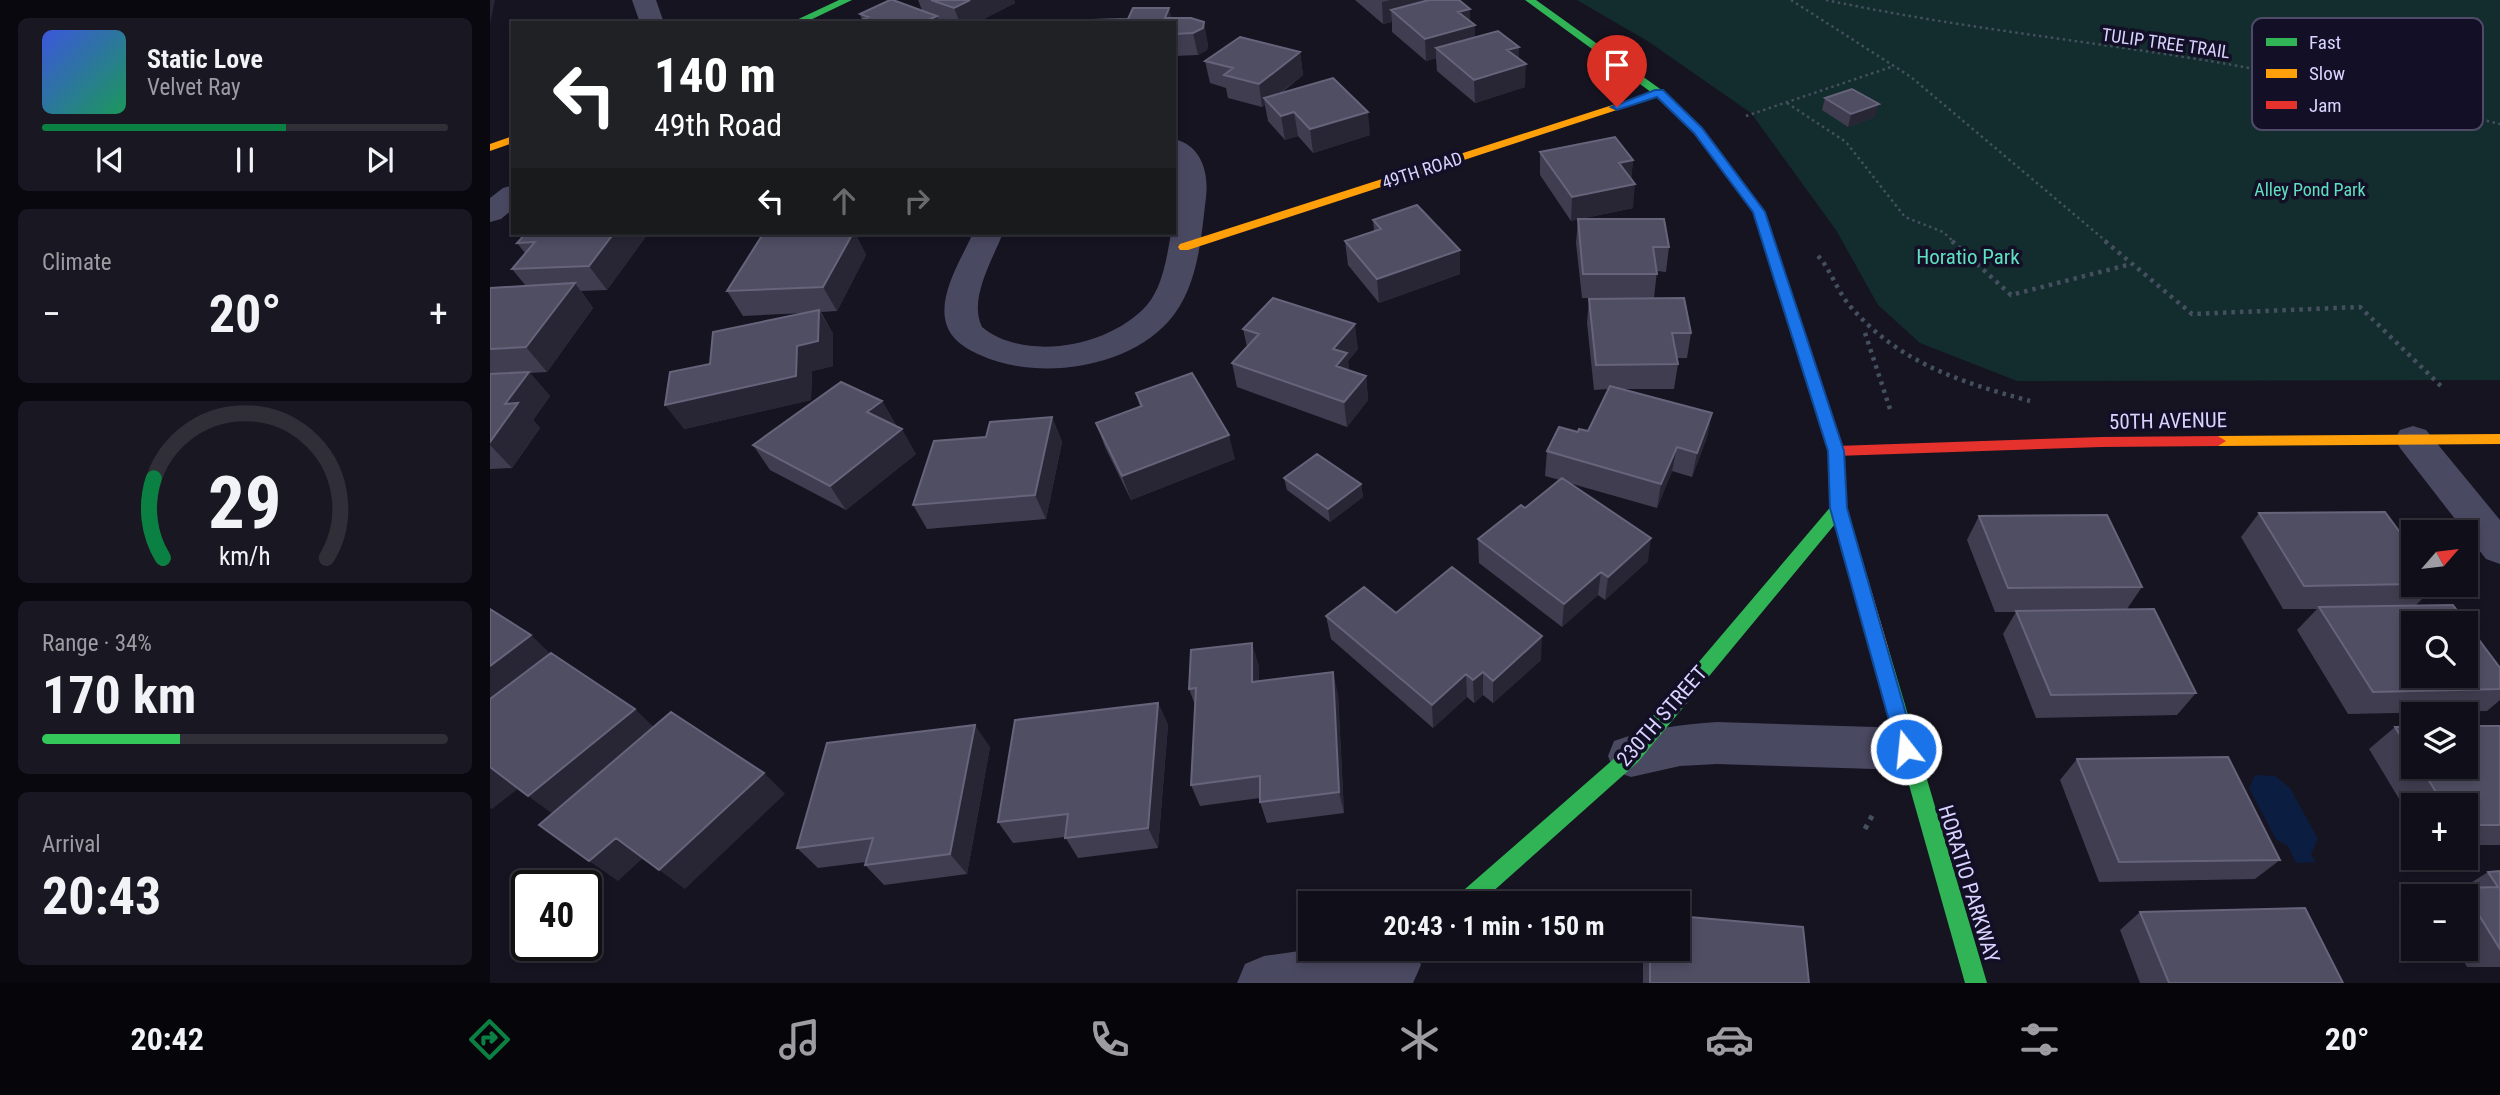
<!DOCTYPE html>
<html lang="en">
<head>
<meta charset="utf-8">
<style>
	:root { --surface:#100f19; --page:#191822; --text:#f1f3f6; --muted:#9c9ca2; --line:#302f38; --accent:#0b8043 }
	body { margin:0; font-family:"Roboto Condensed",sans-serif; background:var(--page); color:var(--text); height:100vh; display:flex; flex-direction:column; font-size:26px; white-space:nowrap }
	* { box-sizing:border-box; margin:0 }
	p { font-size:23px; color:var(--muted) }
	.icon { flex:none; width:38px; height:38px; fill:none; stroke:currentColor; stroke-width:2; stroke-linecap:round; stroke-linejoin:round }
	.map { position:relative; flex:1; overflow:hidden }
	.details { display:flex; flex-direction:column; gap:18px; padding:18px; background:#09080e; width:490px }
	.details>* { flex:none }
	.guide { position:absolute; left:21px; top:21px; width:665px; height:214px; border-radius:0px; box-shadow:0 4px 10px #0003,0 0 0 2px var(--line); background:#202124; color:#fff; overflow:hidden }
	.needle { width:46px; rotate:62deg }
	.fabs { position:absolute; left:1911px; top:520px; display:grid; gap:14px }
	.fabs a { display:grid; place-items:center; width:77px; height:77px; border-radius:0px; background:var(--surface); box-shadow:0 4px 10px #0003,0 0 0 2px var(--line); font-size:35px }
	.speed { position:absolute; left:21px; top:870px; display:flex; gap:14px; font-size:35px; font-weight:700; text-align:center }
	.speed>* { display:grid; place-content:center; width:91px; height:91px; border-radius:50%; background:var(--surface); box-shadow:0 4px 10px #0003,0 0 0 2px var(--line); line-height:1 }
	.speed .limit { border:4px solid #111; border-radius:10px; background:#fff; color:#111 }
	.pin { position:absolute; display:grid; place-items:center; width:60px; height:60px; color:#fff; margin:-72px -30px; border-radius:50% 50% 50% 0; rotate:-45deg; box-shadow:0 0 7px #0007 }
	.pin .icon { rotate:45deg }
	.me { position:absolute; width:77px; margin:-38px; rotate:344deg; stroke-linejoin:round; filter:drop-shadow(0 0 5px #0008) }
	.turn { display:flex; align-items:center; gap:24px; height:147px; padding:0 28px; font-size:32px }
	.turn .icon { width:91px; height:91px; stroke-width:2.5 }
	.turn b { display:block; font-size:49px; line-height:60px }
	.lanes { display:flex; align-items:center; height:66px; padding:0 28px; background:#0003; justify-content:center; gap:35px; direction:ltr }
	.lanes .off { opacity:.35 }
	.big { font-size:52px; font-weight:700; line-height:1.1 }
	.details .widget { flex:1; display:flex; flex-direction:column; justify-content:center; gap:10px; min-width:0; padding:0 24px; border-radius:10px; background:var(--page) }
	.details .dial { align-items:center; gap:0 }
	.dial svg { height:182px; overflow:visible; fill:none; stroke:var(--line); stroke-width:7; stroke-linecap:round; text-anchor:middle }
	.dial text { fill:var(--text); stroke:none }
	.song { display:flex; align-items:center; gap:21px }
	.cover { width:84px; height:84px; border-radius:10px; background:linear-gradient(135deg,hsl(230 70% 55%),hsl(150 70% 35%)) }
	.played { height:7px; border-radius:4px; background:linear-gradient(90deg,var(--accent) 60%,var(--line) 60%) }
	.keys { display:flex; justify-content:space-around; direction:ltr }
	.heat { display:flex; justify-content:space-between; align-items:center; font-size:38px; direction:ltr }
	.charge { height:10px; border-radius:5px; background:linear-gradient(90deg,#34c759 34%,var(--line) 0) }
	.trip { position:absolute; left:808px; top:891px; width:392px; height:70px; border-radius:0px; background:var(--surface); box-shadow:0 4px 10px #0003,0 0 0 2px var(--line); font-weight:700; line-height:70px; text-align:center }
	.dock { display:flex; height:112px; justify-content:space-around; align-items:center; background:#06060a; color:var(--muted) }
	.dock .icon { width:49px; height:49px }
	.dock .current { color:var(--accent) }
	.dock b { font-size:32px; color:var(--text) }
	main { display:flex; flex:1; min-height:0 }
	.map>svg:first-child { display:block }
	.green { fill:#132c2d }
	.water { fill:#0b1e41 }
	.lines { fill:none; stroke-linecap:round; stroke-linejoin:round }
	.path-far2 { stroke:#44505f; stroke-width:2.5; stroke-dasharray:2.5 3.5; stroke-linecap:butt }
	.path-far1 { stroke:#44505f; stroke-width:4.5; stroke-dasharray:3.5 5; stroke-linecap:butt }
	.path { stroke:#44505f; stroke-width:5; stroke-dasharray:4.5 6; stroke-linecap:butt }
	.street { fill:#4a4962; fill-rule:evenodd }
	.fast { fill:#30b455; fill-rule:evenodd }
	.slow { fill:#ff9f0a; fill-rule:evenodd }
	.jam { fill:#e5322d; fill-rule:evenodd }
	.wall { fill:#403d50 }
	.shaded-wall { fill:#282635 }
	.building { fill:#504e63; stroke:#66637b; stroke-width:2; fill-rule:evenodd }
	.route { fill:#1a73e8; stroke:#114b97; stroke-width:2 }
	.labels { text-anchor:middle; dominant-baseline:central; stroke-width:7; stroke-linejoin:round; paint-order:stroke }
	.far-street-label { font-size:18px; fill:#d9d4ff; stroke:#130f26 }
	.far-park-label { font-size:18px; fill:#5fe0c0; stroke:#130f26 }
	.park-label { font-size:21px; fill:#5fe0c0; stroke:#130f26 }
	.street-label { font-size:21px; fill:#d9d4ff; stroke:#130f26 }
	.key { fill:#130f26; stroke:#4e4a67; stroke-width:2 }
	.key-label { font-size:19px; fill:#d9d4ff }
</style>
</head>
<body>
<main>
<section class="details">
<div class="widget">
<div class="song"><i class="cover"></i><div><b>Static Love</b><p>Velvet Ray</p></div></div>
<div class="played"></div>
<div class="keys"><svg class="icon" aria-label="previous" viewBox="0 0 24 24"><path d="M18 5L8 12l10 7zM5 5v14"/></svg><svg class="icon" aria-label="pause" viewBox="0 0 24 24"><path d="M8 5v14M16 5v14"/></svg><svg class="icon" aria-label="next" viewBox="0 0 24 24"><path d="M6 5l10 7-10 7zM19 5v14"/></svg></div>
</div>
<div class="widget"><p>Climate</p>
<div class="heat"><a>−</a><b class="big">20°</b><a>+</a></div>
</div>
<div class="widget dial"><svg viewBox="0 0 100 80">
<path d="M14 69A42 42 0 1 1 86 69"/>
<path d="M14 69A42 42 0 0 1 10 34" stroke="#0b8043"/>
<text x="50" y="56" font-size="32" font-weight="700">29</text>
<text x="50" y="72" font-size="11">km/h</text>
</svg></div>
<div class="widget"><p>Range · 34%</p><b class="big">170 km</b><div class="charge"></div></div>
<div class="widget"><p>Arrival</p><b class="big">20:43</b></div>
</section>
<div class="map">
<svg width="2010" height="983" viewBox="0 0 2010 983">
	<rect width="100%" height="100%" fill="#161421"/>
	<path class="green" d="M1087 0H2010V380L1527 381 1430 343 1388 305 1346 230 1261 113 1159 42Z"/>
	<path class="water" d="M1765 775 1785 776 1800 788 1828 839 1821 854 1826 862 1806 863 1798 846 1786 839 1759 788Z"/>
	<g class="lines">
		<path class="path-far2" d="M1301 0 1421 77 1617 242
			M1336 0C1463 27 1591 40 1719 61 1817 77 1914 100 2010 124
			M1297 103 1356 142 1415 217 1453 232 1464 242
			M1256 116 1401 67"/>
		<path class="path-far1" d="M1462 241 1521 295 1641 264
			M1615 241 1702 314 1870 307 1953 388
			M1328 256C1340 268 1347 291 1360 306 1409 363 1470 382 1540 401
			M1375 333 1400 409"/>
		<path class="path" d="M1375 829 1383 814"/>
		<path class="street" d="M142 0H166L174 23H150Z
			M684 139C711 145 719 172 716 197 711 239 708 289 678 322 635 369 547 381 490 355 475 348 461 340 456 323 448 294 472 258 483 233H513C503 259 478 299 492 327 536 363 621 346 657 305 673 286 677 256 681 233H684L688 177 684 162Z
			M23 185V209L11 219 0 222V198L13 188Z
			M1923 426 1936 430 2010 520V564L1996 559 1910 448 1905 439 1910 430Z
			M1227 722 1416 728 1432 734 1439 749 1432 764 1416 770 1227 764 1190 766 1141 777 1124 771 1118 756 1124 741C1158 729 1192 724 1227 722Z
			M830 948H924L931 965 923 983H747L755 964 774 956Z"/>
		<path class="fast" d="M349 0H362L314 23H300Z
			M1035 0H1046L1173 91 1212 129 1275 212 1301 290 1299 293H1289L1287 290 1263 212 1204 133 1165 95Z
			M1349 502 1355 504 1357 508 1355 512 1148 762 990 903H964L967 896 1134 750 1343 504Z
			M1389 640 1395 642 1398 647 1497 983H1475L1380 647 1383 642Z"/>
		<path class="slow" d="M1169 90 1173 91V95L698 250H690L688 247 690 244Z
			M23 136V143L0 151V144Z
			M1294 286 1301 290 1354 451 1357 508 1398 647 1395 652 1389 654 1383 652 1380 647 1341 508 1338 451 1287 290Z
			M2010 434V444L1728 446 1720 441 1728 436Z"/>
		<path class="jam" d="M1728 436 1736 441 1728 446 1612 447 1346 456 1338 451 1346 446 1612 437Z"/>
	</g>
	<path class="wall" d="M428 0H524L525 3 486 23H366L372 20 370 14 432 10Z
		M865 0H969L980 21 985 37 1029 47V59L1035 87 985 103 947 71 946 58 936 61 902 32V22L893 24Z
		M682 18 718 44 717 50 708 55 684 56V23Z
		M810 52 813 75 791 93 880 135 823 153 808 136 795 140 778 121 775 105 772 107 738 98 736 88 720 83 715 61Z
		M1335 98 1385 117 1358 127 1332 110Z
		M1050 152 1143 160 1141 179 1143 208 1090 219 1179 247 1176 272 1167 271 1164 298 1201 333 1197 358H1187L1188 364 1184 389H1133L1222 413 1217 437 1202 477 1182 471 1167 508 1079 483 1158 561 1115 600 1108 595 1072 627 989 563 988 539 1035 508 1070 480 1055 476 1057 451 1088 432 1098 431 1118 389 1104 390 1097 323 1099 299 1130 298H1092L1086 243 1088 219 1081 221 1050 175Z
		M883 220 970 250V274L889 303 858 265 855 241 884 231Z
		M293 233H370L368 236 367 237 376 255 347 311 331 312 343 334V366L322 371 321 400 194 429 220 364 314 313 253 316 237 291Z
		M157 235 117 290 91 291 103 308 57 372 40 373 60 396 43 420 50 428 22 468 0 469V288L36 286 22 269 35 253 27 243Z
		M753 329 868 349 858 361 859 370 876 376 878 400 857 427 747 387 742 363 757 347Z
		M646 393 745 459 641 500 615 447 606 423 650 407Z
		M392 401 406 425 405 426 426 454 356 510 280 470 263 445Z
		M562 417 572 442 556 519 437 529 423 505 496 437Z
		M794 478 871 484 873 497 840 522 797 490Z
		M1769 513 1923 584H1947L1926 605 2010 668V700L1997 711 1858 714 1807 630 1827 609H1793L1751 537Z
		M1489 516 1652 587 1637 609 1706 693 1687 715 1546 718 1513 634 1526 612H1505L1477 540Z
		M906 613 1051 660 1003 703 993 695 984 703 977 697 943 728 841 639 836 616Z
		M769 666V681L848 694 854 813 777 823 770 802V798L710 806 701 785 705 705 699 689Z
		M668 703 678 725 668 848 588 858 575 837 523 843 508 822Z
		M2010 726V845H1976V805H1923V822L1879 749 1905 727H1923V766H1976Z
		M500 747 477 874 394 885 375 865 376 862 328 868 307 848Z
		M1587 759 1790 860 1765 879 1609 882 1570 780Z
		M2010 871V967H1977L1966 948H1976V896H1960L1998 872Z
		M1650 912 1853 983H1650L1630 930Z
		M1153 948H1188L1319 983H1153Z"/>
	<path class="shaded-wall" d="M0 0H5L0 24Z
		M480 0H524L525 3 486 23H470L464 8Z
		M900 0H940L901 10 902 22 893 24 892 2Z
		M679 8 683 23 675 18Z
		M980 9V26L985 25V47L946 48V58L936 61 935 39 968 12Z
		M447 16 449 23H432Z
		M714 22 718 44 717 50 708 55 703 33Z
		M1029 47V67L1036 64 1035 87 985 103 984 80 1017 50Z
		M810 52 813 75 778 102 774 98 775 105 772 107 769 84Z
		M1389 104 1385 117 1358 127 1361 114Z
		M804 112 808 136 795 140 791 116Z
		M878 112 880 135 823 153 820 129Z
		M1143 160 1141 184 1129 163Z
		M1145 184 1143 208 1081 221 1082 197Z
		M124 233H155L157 235 117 290 99 266Z
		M363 233H365L376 255 347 311 333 287Z
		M970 250V274L889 303 887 279Z
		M85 283 103 308 57 372 36 347Z
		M329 310 343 334V366L322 371 321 400 194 429 175 405 307 346Z
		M865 324 868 349 858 361 860 378 849 391 843 349Z
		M39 372 60 396 43 420 50 428 22 468 0 445V442L15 404Z
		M876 376 878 400 857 427 854 402Z
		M392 401 406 425 391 437 377 412Z
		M1222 413 1217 437 1202 477 1207 453Z
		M562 417 572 442 556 519 545 495Z
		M412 429 426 454 356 510 340 486Z
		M739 435 745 459 641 500 632 476Z
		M1187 447 1182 471 1167 508 1171 484Z
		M871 484 873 497 840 522 838 509Z
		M1161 538 1158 561 1115 600 1118 577Z
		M1111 572 1108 595 1072 627 1074 604Z
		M41 635 66 659 0 710V666Z
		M1052 636 1051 660 1003 703V681Z
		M762 643 769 666V704L762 682Z
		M843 672 848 694 854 813 849 792Z
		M993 672V695L984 703 983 680Z
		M976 674 977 697 943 728 942 705Z
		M668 703 678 725 668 848 658 828Z
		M145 709 169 732 67 817 38 796Z
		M485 725 500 747 477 874 460 854Z
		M0 767 29 788 2 809 0 808Z
		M274 773 295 794 195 889 169 870Z
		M126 838 153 858 128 881 99 861Z"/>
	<path class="building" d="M400 0H403L447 16 432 23H366L378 17 370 14Z
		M441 0H480L464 8Z
		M939 0H969L980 9 968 12 985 25 935 39 901 10Z
		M643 8H679L675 18H701L714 22 713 28 703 33 684 34V23H601L602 20 638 19Z
		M1008 31 1029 47 1017 50 1036 64 984 80 946 48Z
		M750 37 810 52 769 84 734 75 743 68 715 61Z
		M843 78 878 112 820 129 804 112 791 116 774 98Z
		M1362 89 1389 104 1361 114 1335 98Z
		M1125 137 1143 160 1129 163 1145 184 1082 197 1050 152Z
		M927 205 970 250 887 279 855 241 891 229 883 220Z
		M1088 219H1174L1179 247H1163L1167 274H1093Z
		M36 233H124L99 266 22 269 45 242 27 243Z
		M308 233H363L333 287 237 291 273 234Z
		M85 283 36 347 0 349V288Z
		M783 298 865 324 843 349 857 353 846 366 876 376 854 402 742 363 769 334 753 329Z
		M1194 298 1201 333H1182L1188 364 1106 365 1099 299Z
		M329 310 328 341 307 346 306 376 175 405 180 372 220 364 223 332Z
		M39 372 15 404 28 403 0 442V374Z
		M702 373 739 435 632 476 606 423 652 406 646 393Z
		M351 382 392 401 377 412 412 429 340 486 263 445Z
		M1120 386 1222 413 1207 453 1187 447 1171 484 1057 451 1069 427 1088 432 1089 429 1098 431Z
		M562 417 545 495 423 505 444 441 496 437 500 422Z
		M827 454 871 484 838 509 794 478Z
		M1072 478 1161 538 1118 577 1111 572 1074 604 988 539 1031 505 1035 508Z
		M1895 512 1923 550V584L1814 586 1769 513Z
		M1617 515 1652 587 1518 588 1489 516Z
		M962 567 1052 636 1003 681 993 672 983 680 976 674 942 705 836 616 874 587 906 613Z
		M1963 605 2010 668V689L1883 692 1829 607ZM1923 623H1976V676H1923Z
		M0 609 41 635 0 666Z
		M1664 609 1706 693 1561 695 1526 611Z
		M762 643V682L843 672 849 792 770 802V776L701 785 706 688 699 689 701 650Z
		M61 653 145 709 38 796 0 767V699Z
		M668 703 658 828 575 838 578 814 508 822 525 720Z
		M181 712 274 773 169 870 126 838 99 861 49 825Z
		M485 725 460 854 375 865 383 838 307 848 337 743Z
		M1976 726H2010V825H1976V805H1954L1930 766H1976Z
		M1905 727H1923V756Z
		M1738 757 1790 860 1629 862 1587 759Z
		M2010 871V949L1972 888 2008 887 1998 872Z
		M1815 908 1853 983H1679L1650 912Z
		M1188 916 1313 927 1319 983H1160V948H1188Z"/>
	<path class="route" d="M1165 90H1173L1212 128 1275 212 1354 451 1357 508 1426 749 1423 755 1416 758 1409 755 1407 749 1340 508 1338 451 1263 212 1204 133 1167 97 1127 110 1121 107Z"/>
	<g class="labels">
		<g class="far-street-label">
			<text transform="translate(1676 43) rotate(8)">TULIP TREE TRAIL</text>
			<text transform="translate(932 170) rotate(-18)">49TH ROAD</text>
		</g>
		<g class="far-park-label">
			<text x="1820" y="189">Alley Pond Park</text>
		</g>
		<g class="park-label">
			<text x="1478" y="257">Horatio Park</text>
		</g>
		<g class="street-label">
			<text transform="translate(1678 421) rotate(-1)">50TH AVENUE</text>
			<text transform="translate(1172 716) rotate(-49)">230TH STREET</text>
			<text transform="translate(1479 884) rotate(73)">HORATIO PARKWAY</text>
		</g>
	</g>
	<rect x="1762" y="18" width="231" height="112" rx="10" class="key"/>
	<rect x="1776" y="38" width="31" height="8" fill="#30b455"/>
	<rect x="1776" y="69" width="31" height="9" fill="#ff9f0a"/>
	<rect x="1776" y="101" width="31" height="8" fill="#e5322d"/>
	<g class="key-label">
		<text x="1819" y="49">Fast</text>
		<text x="1819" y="80">Slow</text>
		<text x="1819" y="112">Jam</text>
	</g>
</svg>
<div class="fabs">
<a><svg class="needle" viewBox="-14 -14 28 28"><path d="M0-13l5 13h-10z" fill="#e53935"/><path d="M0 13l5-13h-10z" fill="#9c9ca2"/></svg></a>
<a><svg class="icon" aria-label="search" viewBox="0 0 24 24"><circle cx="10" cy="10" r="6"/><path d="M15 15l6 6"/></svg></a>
<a><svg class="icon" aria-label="layers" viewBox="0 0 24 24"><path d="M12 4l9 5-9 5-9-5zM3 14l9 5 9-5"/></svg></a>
<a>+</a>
<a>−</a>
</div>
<div class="speed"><div class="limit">40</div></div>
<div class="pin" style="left:1127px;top:107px;background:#d93025"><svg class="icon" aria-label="arrive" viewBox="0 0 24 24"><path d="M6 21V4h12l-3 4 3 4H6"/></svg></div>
<svg class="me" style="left:1416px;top:749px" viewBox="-20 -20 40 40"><circle r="17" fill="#1a73e8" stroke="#fff" stroke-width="3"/><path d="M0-11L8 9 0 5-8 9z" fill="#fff"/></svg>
<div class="trip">20:43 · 1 min · 150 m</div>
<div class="guide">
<div class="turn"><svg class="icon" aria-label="left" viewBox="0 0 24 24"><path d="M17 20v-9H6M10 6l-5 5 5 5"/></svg><div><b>140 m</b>49th Road</div></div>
<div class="lanes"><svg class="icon" aria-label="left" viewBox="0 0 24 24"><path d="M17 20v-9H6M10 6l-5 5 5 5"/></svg><svg class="icon off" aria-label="ahead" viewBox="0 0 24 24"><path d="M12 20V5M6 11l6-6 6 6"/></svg><svg class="icon off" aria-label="right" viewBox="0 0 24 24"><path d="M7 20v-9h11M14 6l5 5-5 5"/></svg></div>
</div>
</div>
</main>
<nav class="dock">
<b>20:42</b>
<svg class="icon current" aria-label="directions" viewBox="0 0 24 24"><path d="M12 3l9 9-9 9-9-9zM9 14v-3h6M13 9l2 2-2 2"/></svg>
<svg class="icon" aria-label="music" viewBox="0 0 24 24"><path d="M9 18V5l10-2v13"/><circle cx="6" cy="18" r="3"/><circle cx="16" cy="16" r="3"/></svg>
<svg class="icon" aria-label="phone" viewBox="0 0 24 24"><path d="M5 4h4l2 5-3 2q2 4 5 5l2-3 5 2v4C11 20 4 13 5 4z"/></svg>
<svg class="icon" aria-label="climate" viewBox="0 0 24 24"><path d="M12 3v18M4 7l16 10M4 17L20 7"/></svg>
<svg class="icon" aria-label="car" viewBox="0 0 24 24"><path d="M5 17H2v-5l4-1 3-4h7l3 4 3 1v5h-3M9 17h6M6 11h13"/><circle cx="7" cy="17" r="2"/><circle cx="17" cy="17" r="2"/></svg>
<svg class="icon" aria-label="filters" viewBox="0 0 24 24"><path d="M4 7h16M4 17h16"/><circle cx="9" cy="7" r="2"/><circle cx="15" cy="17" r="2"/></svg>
<b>20°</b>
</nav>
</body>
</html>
